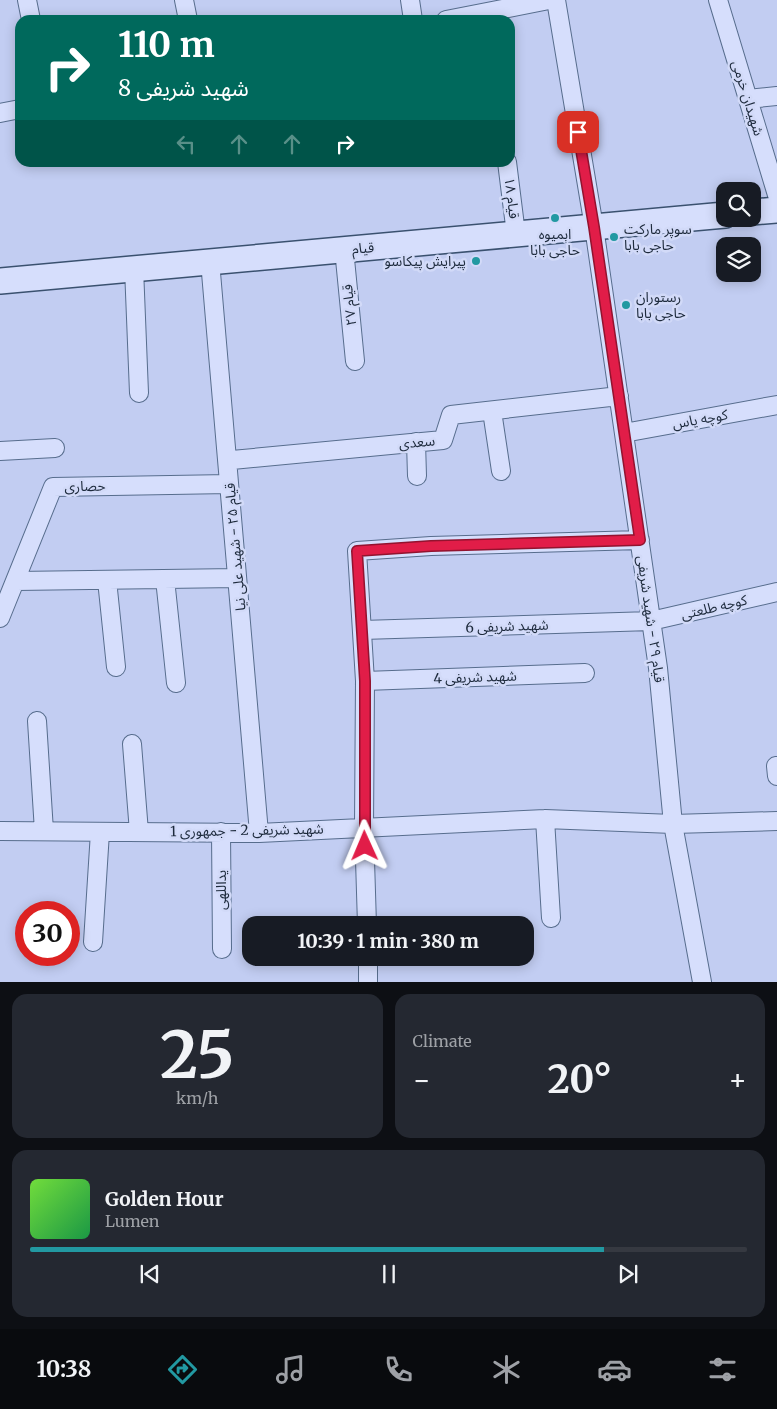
<!DOCTYPE html>
<html lang="en">
<head>
<meta charset="utf-8">
<style>
	:root { --surface:#171b24; --page:#242831; --text:#f1f3f6; --muted:#9ea1a6; --line:#363941; --accent:#2299a2 }
	body { margin:0; font-family:Merriweather,"Noto Sans Arabic",serif; background:var(--page); color:var(--text); height:100vh; display:flex; flex-direction:column; font-size:19px; white-space:nowrap }
	* { box-sizing:border-box; margin:0 }
	p { font-size:16px; color:var(--muted) }
	.icon { flex:none; width:28px; height:28px; fill:none; stroke:currentColor; stroke-width:2; stroke-linecap:round; stroke-linejoin:round }
	.map { position:relative; height:982px; overflow:hidden }
	.side { display:flex; flex-direction:column; gap:12px; padding:12px; background:#0d0f14; flex:1 }
	.side>* { flex:none }
	.top-card { position:absolute; left:15px; top:15px; width:500px; height:152px; border-radius:15px; box-shadow:0 2px 12px #0003; background:#00695c; color:#fff; overflow:hidden }
	.controls { position:absolute; left:716px; top:182px; display:grid; gap:10px }
	.controls a { display:grid; place-items:center; width:45px; height:45px; border-radius:10px; background:var(--surface); box-shadow:0 2px 12px #0003; font-size:25px }
	.speed { position:absolute; left:15px; top:901px; display:flex; gap:10px; font-size:25px; font-weight:700; text-align:center }
	.speed>* { display:grid; place-content:center; width:65px; height:65px; border-radius:50%; background:var(--surface); box-shadow:0 2px 12px #0003; line-height:1 }
	.speed .limit { border:8px solid #d22; background:#fff; color:#111 }
	.pin { position:absolute; display:grid; place-items:center; width:42px; height:42px; color:#fff; margin:-21px; border-radius:10px; box-shadow:0 2px 8px #0006 }
	.me { position:absolute; width:55px; margin:-28px; rotate:359deg; stroke-linejoin:round; filter:drop-shadow(0 0 4px #0008) }
	.turn { display:flex; align-items:center; gap:18px; height:105px; padding:0 20px; font-size:22px }
	.turn .icon { width:65px; height:65px; stroke-width:2.5 }
	.turn b { display:block; font-size:35px; line-height:42px }
	.lanes { display:flex; align-items:center; height:48px; padding:0 20px; background:#0003; justify-content:center; gap:25px; direction:ltr }
	.lanes .off { opacity:.35 }
	.big { font-size:38px; font-weight:700; line-height:1.1 }
	.side .card { flex:1; display:flex; flex-direction:column; justify-content:center; gap:8px; min-width:0; padding:0 18px; border-radius:15px; background:var(--page) }
	.side .dial { align-items:center; gap:0 }
	.dial b { font-size:65px; line-height:1 }
	.song { display:flex; align-items:center; gap:15px }
	.cover { width:60px; height:60px; border-radius:8px; background:linear-gradient(135deg,hsl(100 70% 55%),hsl(140 70% 35%)) }
	.played { height:5px; border-radius:2px; background:linear-gradient(90deg,var(--accent) 80%,var(--line) 80%) }
	.keys { display:flex; justify-content:space-around; direction:ltr }
	.heat { display:flex; justify-content:space-between; align-items:center; font-size:28px; direction:ltr }
	.side .tiles { flex:1; display:grid; gap:12px; grid-template-columns:1fr 1fr }
	.card:last-child { grid-column:span 2 }
	.trip { position:absolute; left:242px; top:916px; width:292px; height:50px; border-radius:15px; background:var(--surface); box-shadow:0 2px 12px #0003; font-weight:700; line-height:50px; text-align:center }
	.dock { display:flex; height:80px; justify-content:space-around; align-items:center; background:#090b0e; color:var(--muted) }
	.dock .icon { width:35px; height:35px }
	.dock .active { color:var(--accent) }
	.dock b { font-size:22px; color:var(--text) }
	.map>svg:first-child { display:block }
	.lines { fill:none; stroke-linecap:round; stroke-linejoin:round }
	.street-casing { stroke:#576d8d; stroke-width:20 }
	.secondary-casing { stroke:#3a516f; stroke-width:28 }
	.street { stroke:#d6defc; stroke-width:18 }
	.secondary { stroke:#d6defc; stroke-width:25 }
	.route-casing { stroke:#92132f; stroke-width:12 }
	.route { stroke:#e11d48; stroke-width:9 }
	.poi-dot { fill:#2299a2; stroke:#d2daf8; stroke-width:2 }
	.labels { text-anchor:middle; dominant-baseline:central; stroke-width:5; stroke-linejoin:round; paint-order:stroke }
	.street-label { font-size:14px; fill:#1d2a3c; stroke:#d2daf8 }
	.poi-label { font-size:14px; fill:#1d2a3c; stroke:#d2daf8; text-anchor:start }
</style>
</head>
<body>
<div class="map">
<svg width="777" height="982" viewBox="0 0 777 982">
	<rect width="100%" height="100%" fill="#c2cdf2"/>
	<g class="lines">
		<g class="street-casing">
			<path id="street" d="M27 0 31 20
				M184 0 188 20
				M410 0 413 20
				M556 0 594 227 658 668 673 824 702 982
				M718 0 777 195
				M446 20 549 0
				M748 99 777 96
				M0 113 20 109
				M507 162 516 234
				M344 249 355 361
				M210 261 259 833
				M134 268 139 393
				M492 411 501 471
				M624 433 777 405
				M416 442 417 476
				M0 451 55 448
				M227 459 232 460 443 440 451 415 619 396
				M165 579 176 683
				M107 580 116 667
				M16 581 237 578
				M0 618 53 487 229 484
				M362 630 651 621 777 592
				M365 681 585 673
				M37 721 44 831
				M132 744 139 832
				M776 766 777 776
				M545 819 551 918
				M0 831 259 833 545 819 673 824 777 821
				M221 832 222 949
				M367 925 364 827 365 681 357 551 431 546 640 540
				M93 942 100 832
				M368 958V982"/>
		</g>
		<g class="secondary-casing">
			<path id="secondary" d="M752 212 777 210
				M0 281 725 215"/>
		</g>
		<use href="#street" class="street"/>
		<use href="#secondary" class="secondary"/>
	</g>
	<g class="lines">
		<g class="route-casing">
			<path id="route" d="M365 846V681L357 551 431 546 640 540 594 227 578 132"/>
		</g>
		<use href="#route" class="route"/>
	</g>
	<g class="poi-dot">
		<circle cx="555" cy="218" r="5"/>
		<circle cx="614" cy="237" r="5"/>
		<circle cx="476" cy="261" r="5"/>
		<circle cx="626" cy="305" r="5"/>
	</g>
	<g class="labels">
		<g class="street-label">
			<text transform="translate(748 98) rotate(73)">شهیدان خرمی</text>
			<text transform="translate(512 198) rotate(83)">قیام ۱۸</text>
			<text transform="translate(363 248) rotate(-5)">قیام</text>
			<text transform="translate(349 305) rotate(-96)">قیام ۲۷</text>
			<text transform="translate(700 419) rotate(-10)">کوچه یاس</text>
			<text transform="translate(417 442) rotate(-5)">سعدی</text>
			<text transform="translate(85 486) rotate(-1)">حصاری</text>
			<text transform="translate(235 547) rotate(-95)">قیام ۲۵ - شهید علی نیا</text>
			<text transform="translate(714 607) rotate(-13)">کوچه طلعتی</text>
			<text transform="translate(651 619) rotate(82)">قیام ۲۹ - شهید شریفی</text>
			<text transform="translate(507 626) rotate(-2)">شهید شریفی 6</text>
			<text transform="translate(475 677) rotate(-2)">شهید شریفی 4</text>
			<text transform="translate(247 830) rotate(-1)">شهید شریفی 2 - جمهوری 1</text>
			<text transform="translate(221 890) rotate(-90)">یداللهی</text>
		</g>
		<g class="poi-label">
			<text x="624" y="229">سوپر مارکت<tspan x="624" dy="16">حاجی بابا</tspan></text>
			<text x="555" y="234" text-anchor="middle">ابمیوه<tspan x="555" dy="16">حاجی بابا</tspan></text>
			<text x="466" y="261" text-anchor="end">پیرایش پیکاسو</text>
			<text x="636" y="297">رستوران<tspan x="636" dy="16">حاجی بابا</tspan></text>
		</g>
	</g>
</svg>
<div class="controls">
<a><svg class="icon" aria-label="search" viewBox="0 0 24 24"><circle cx="10" cy="10" r="6"/><path d="M15 15l6 6"/></svg></a>
<a><svg class="icon" aria-label="layers" viewBox="0 0 24 24"><path d="M12 4l9 5-9 5-9-5zM3 14l9 5 9-5"/></svg></a>
</div>
<div class="speed"><div class="limit">30</div></div>
<div class="pin" style="left:578px;top:132px;background:#d93025"><svg class="icon" aria-label="arrive" viewBox="0 0 24 24"><path d="M6 21V4h12l-3 4 3 4H6"/></svg></div>
<svg class="me" style="left:365px;top:846px" viewBox="-20 -20 40 40"><path d="M0-17L14 15 0 8-14 15z" fill="#e11d48" stroke="#fff" stroke-width="4"/></svg>
<div class="trip">10:39 · 1 min · 380 m</div>
<div class="top-card">
<div class="turn"><svg class="icon" aria-label="right" viewBox="0 0 24 24"><path d="M7 20v-9h11M14 6l5 5-5 5"/></svg><div><b>110 m</b>شهید شریفی 8</div></div>
<div class="lanes"><svg class="icon off" aria-label="left" viewBox="0 0 24 24"><path d="M17 20v-9H6M10 6l-5 5 5 5"/></svg><svg class="icon off" aria-label="ahead" viewBox="0 0 24 24"><path d="M12 20V5M6 11l6-6 6 6"/></svg><svg class="icon off" aria-label="ahead" viewBox="0 0 24 24"><path d="M12 20V5M6 11l6-6 6 6"/></svg><svg class="icon" aria-label="right" viewBox="0 0 24 24"><path d="M7 20v-9h11M14 6l5 5-5 5"/></svg></div>
</div>
</div>
<section class="side">
<div class="tiles">
<div class="card dial"><b>25</b><p>km/h</p></div>
<div class="card"><p>Climate</p>
<div class="heat"><a>−</a><b class="big">20°</b><a>+</a></div>
</div>
<div class="card">
<div class="song"><i class="cover"></i><div><b>Golden Hour</b><p>Lumen</p></div></div>
<div class="played"></div>
<div class="keys"><svg class="icon" aria-label="previous" viewBox="0 0 24 24"><path d="M18 5L8 12l10 7zM5 5v14"/></svg><svg class="icon" aria-label="pause" viewBox="0 0 24 24"><path d="M8 5v14M16 5v14"/></svg><svg class="icon" aria-label="next" viewBox="0 0 24 24"><path d="M6 5l10 7-10 7zM19 5v14"/></svg></div>
</div>
</div>
</section>
<nav class="dock">
<b>10:38</b>
<svg class="icon active" aria-label="directions" viewBox="0 0 24 24"><path d="M12 3l9 9-9 9-9-9zM9 14v-3h6M13 9l2 2-2 2"/></svg>
<svg class="icon" aria-label="music" viewBox="0 0 24 24"><path d="M9 18V5l10-2v13"/><circle cx="6" cy="18" r="3"/><circle cx="16" cy="16" r="3"/></svg>
<svg class="icon" aria-label="phone" viewBox="0 0 24 24"><path d="M5 4h4l2 5-3 2q2 4 5 5l2-3 5 2v4C11 20 4 13 5 4z"/></svg>
<svg class="icon" aria-label="climate" viewBox="0 0 24 24"><path d="M12 3v18M4 7l16 10M4 17L20 7"/></svg>
<svg class="icon" aria-label="car" viewBox="0 0 24 24"><path d="M5 17H2v-5l4-1 3-4h7l3 4 3 1v5h-3M9 17h6M6 11h13"/><circle cx="7" cy="17" r="2"/><circle cx="17" cy="17" r="2"/></svg>
<svg class="icon" aria-label="filters" viewBox="0 0 24 24"><path d="M4 7h16M4 17h16"/><circle cx="9" cy="7" r="2"/><circle cx="15" cy="17" r="2"/></svg>
</nav>
</body>
</html>
